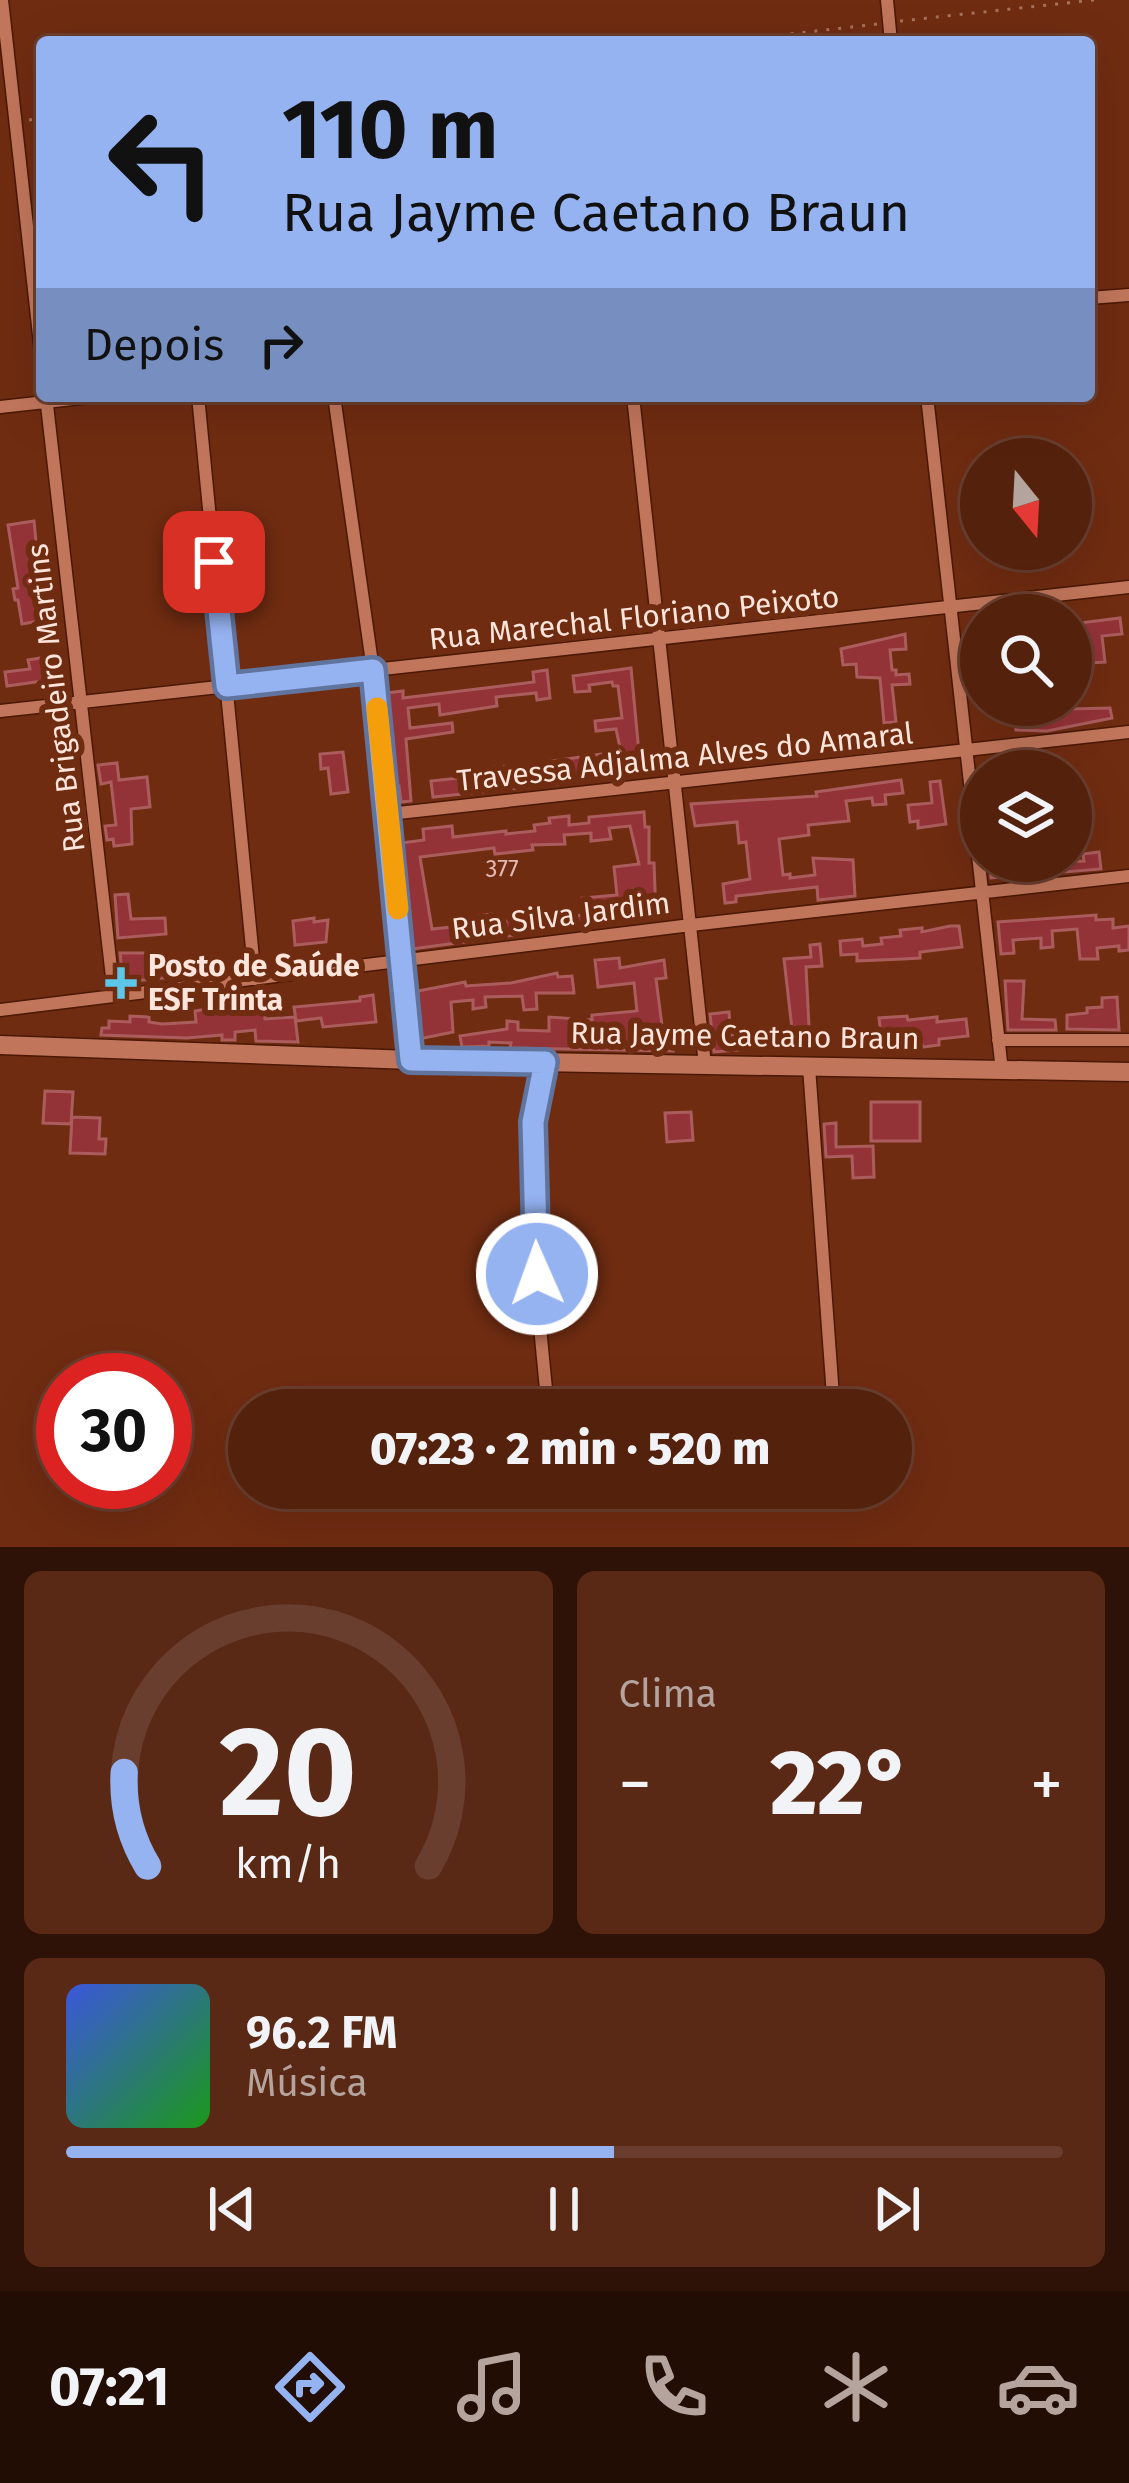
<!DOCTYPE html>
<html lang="pt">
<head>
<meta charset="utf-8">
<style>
	:root { --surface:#54210d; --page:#5a2916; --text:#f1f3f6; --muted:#b5a39d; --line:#6a3e2e; --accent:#95b2f1 }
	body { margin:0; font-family:"Fira Sans",sans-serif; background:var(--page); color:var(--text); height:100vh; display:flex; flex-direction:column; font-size:45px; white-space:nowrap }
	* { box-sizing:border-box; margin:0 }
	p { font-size:39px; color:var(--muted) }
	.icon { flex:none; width:66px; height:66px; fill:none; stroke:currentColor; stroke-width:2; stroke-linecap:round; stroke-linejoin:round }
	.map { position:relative; height:1547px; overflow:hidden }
	.drawer { display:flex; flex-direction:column; gap:24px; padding:24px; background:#2e1207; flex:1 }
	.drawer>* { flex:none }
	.guide { position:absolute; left:36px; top:36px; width:1059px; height:366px; border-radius:12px; box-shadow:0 12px 48px #0002,0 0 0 3px var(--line); background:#95b2f1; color:#111; overflow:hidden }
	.needle { width:78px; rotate:162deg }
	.fabs { position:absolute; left:960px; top:438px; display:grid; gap:24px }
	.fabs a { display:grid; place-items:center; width:132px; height:132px; border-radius:50%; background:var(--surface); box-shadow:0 12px 48px #0002,0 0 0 3px var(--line); font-size:60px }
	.speed { position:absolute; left:36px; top:1353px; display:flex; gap:24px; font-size:60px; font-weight:700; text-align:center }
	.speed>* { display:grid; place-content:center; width:156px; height:156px; border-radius:50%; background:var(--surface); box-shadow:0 12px 48px #0002,0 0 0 3px var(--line); line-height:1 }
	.speed .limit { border:18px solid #d22; background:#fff; color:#111 }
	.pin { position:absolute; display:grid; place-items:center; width:102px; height:102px; color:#fff; margin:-51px; border-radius:24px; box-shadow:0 6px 18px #0006 }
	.me { position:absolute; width:132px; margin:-66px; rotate:358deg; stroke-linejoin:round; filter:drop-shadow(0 0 9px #0008) }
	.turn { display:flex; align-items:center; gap:42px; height:252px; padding:0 48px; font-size:54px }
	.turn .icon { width:156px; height:156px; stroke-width:2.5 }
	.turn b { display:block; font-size:84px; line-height:102px }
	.then { display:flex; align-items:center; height:114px; padding:0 48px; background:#0003; gap:24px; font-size:45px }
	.big { font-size:90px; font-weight:800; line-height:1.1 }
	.drawer .tile { flex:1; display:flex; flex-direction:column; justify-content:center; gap:18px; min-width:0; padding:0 42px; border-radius:18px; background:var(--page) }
	.drawer .dial { align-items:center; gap:0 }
	.dial svg { height:312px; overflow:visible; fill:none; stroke:var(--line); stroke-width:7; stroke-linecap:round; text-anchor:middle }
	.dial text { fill:var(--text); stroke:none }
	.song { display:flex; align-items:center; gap:36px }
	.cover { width:144px; height:144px; border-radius:18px; background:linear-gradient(135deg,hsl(230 70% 55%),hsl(120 70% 35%)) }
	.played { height:12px; border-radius:6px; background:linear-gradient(90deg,var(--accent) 55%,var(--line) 55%) }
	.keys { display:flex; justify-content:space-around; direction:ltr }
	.heat { display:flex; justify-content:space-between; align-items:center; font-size:66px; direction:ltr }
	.drawer .tiles { flex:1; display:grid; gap:24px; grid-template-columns:1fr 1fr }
	.tile:last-child { grid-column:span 2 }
	.trip { position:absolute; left:228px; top:1389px; width:684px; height:120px; border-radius:60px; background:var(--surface); box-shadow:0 12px 48px #0002,0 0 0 3px var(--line); font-weight:800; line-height:120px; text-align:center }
	.menu { display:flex; height:192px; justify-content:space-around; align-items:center; background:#220d05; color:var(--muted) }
	.menu .icon { width:84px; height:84px }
	.menu .active { color:var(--accent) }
	.menu b { font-size:54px; color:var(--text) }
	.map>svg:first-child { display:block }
	.building { fill:#933237; stroke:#ab5d5d; stroke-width:3; fill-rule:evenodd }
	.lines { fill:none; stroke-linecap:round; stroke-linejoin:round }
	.street-casing { stroke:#4a1804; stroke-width:15 }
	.secondary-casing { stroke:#4a1804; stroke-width:21 }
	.path { stroke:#a5725d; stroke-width:3; stroke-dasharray:3 9; stroke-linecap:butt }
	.street { stroke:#c1765b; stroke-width:12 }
	.secondary { stroke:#c1765b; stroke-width:18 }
	.route-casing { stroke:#61749d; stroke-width:30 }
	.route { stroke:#95b2f1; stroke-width:21 }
	.slow { stroke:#f59e0b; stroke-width:21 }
	.poi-dot { fill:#5cc7e8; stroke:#702c11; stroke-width:4.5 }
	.labels { text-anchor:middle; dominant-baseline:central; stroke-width:12; stroke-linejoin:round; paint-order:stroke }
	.number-label { font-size:24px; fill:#e3b8b2 }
	.street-label { font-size:30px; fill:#fee5db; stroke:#702c11 }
	.poi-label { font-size:30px; font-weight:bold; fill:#fee5db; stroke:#702c11; text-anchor:start }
</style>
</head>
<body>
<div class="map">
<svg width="1129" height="1547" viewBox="0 0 1129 1547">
	<rect width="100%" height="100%" fill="#702c11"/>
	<path class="building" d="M34 521 40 582H37L36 598 39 621 22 624 18 600H15L13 589 18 588 8 525Z
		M1120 618 1122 634 1102 636 1105 662 1091 663 1088 636 1073 637 1072 624Z
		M905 634 906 649 890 650 892 670H896V675L909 674 910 684 892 685 896 722 884 723 880 678 857 677 856 664 843 665 841 649Z
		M46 657 50 680 7 686 5 672 30 669 28 660Z
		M631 668 641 774 626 775 616 729 596 731 595 721 622 718 618 686H613L612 682 589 685 590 691 575 692 573 676Z
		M547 670 550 698 537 700 536 693 496 697 497 706 440 715 439 704 408 708 410 728 452 723 453 732 406 739 411 801 401 802 399 786H395L386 693 403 691V698L534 682 533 672Z
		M1053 705H1069V709L1110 708 1112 718 1047 731 1016 730 1014 715 1053 710Z
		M343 752 348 792 331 794 328 768 321 769 320 754Z
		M602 754 604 775 567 778 566 783 433 797 431 781 487 775 486 768 519 765 520 776 547 773 545 762Z
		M117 763 119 780 147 777 150 807 131 809 132 844 114 846 113 839 107 840 105 826 116 825 111 782 101 784 98 765Z
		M901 780 903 793 885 795 886 804 873 805 872 798 846 801 849 821 808 825 809 835 779 839 783 875 790 874V878L815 875 813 858 853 860 855 896 818 900 817 887 736 896V902L725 903 723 884 750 879 746 842 739 843 737 822 695 826 691 804 817 796 816 792Z
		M940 781 946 824 918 828V821L910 822 908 805 932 803 930 782Z
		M644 812 645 827H649V863H654L656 916 412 949 401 843 424 840 423 829 452 826 453 837 506 831V834L535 831 534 825 550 823 549 818 569 816V825L589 823V817ZM630 826 639 864 614 867 617 895 582 898 584 915 493 922 492 914 479 916 462 926 432 929 420 857 494 848 495 854 533 850 532 845 565 844 564 835 591 833V841L611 839 609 828Z
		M1099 852 1101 869 991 878 989 861H1006L1007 864 1084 861 1083 854Z
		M128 894 131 919 165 918 166 934 118 938 115 895Z
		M1096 915V920L1113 919V928L1129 926V950L1119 951V946L1097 948 1098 959H1080L1077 929 1052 931 1053 947 1041 948V938L1013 940 1014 953 1001 954 998 922Z
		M314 918V922L328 920 326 942 295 945 293 921Z
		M950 926H959L962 947 920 952V958L903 959 857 961V954L841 955 840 941 862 939 863 946 882 944 881 938 901 936 900 930 922 928V932Z
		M820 944 822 966 806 967 809 1027 792 1029 784 959 811 957 810 945Z
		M120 953H161L164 978 123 982Z
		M619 958 620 968 664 960 666 978 656 979 664 1041 672 1040 673 1051 510 1048 511 1043 489 1042V1046L462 1047 460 1036 507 1029V1021L518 1022V1030L549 1031V1017L592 1020V1015L637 1011 634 983 598 987 595 960Z
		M557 973 558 977 572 976 574 993H536L537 1009 524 1010 522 996 485 997 486 1007 473 1009V1000L451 1002 453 1032 419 1039 418 991 465 982 466 986 511 983Z
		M1005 981H1024L1022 1019 1055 1020 1056 1030H1008Z
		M373 995 376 1022 323 1027 321 1018 296 1021 294 1007 360 1001V997Z
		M1117 997 1119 1030 1067 1029V1015L1087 1013V1008L1102 1007V998Z
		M207 1009 208 1013 264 1009 265 1019 295 1017 298 1042 256 1041 255 1030 235 1032V1040H222V1035L187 1038 101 1035 102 1028H109V1021L130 1022V1016L149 1017V1022L162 1024 196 1022 195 1011Z
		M729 1012 731 1035 789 1030 791 1046 714 1052 710 1014Z
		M907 1016 908 1020 937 1017V1022L966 1019 968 1036 939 1039V1045L924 1047 917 1040 882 1044 879 1018Z
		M45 1091 73 1092 71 1124 43 1123Z
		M871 1102H920V1141H871Z
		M691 1112 693 1140 667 1142 665 1113Z
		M72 1117 100 1118 99 1139H106L105 1154 70 1153Z
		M836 1123V1147L873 1146 874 1177 853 1178 852 1156 826 1157 824 1124Z"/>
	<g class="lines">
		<g class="street-casing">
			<path id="street" d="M2 0 42 362
				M887 0 891 42
				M1089 298 1129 295
				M46 396 114 995
				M198 396 255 979
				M334 396 373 670 411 1060
				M633 396 705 1065
				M927 396 1002 1071
				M0 407 100 396
				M0 711 1129 587
				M389 814 1129 732
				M0 1010 691 925 1129 876
				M998 1040H1129
				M545 1062C520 1168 538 1302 548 1410
				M809 1067 834 1410"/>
		</g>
		<g class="secondary-casing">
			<path id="secondary" d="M0 1045 411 1060 1129 1072"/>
		</g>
		<path class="path" d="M900 21 1094 0
			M719 42 878 24
			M29 120 42 118"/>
		<use href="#street" class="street"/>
		<use href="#secondary" class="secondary"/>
	</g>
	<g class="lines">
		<g class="route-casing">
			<path id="route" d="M214 562 227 686 373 670 411 1060 545 1062 533 1122 537 1274"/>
		</g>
		<use href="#route" class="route"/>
		<path class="slow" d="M377 708 398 909"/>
	</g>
	<path class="poi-dot" d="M115 965h12v12h12v12h-12v12h-12v-12h-12v-12h12z"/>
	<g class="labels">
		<g class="number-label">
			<text x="502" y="869">377</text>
		</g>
		<g class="street-label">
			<text transform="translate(634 618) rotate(-6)">Rua Marechal Floriano Peixoto</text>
			<text transform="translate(56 698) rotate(-97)">Rua Brigadeiro Martins</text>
			<text transform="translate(685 757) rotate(-6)">Travessa Adjalma Alves do Amaral</text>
			<text transform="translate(561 916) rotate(-7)">Rua Silva Jardim</text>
			<text transform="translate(745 1036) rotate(1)">Rua Jayme Caetano Braun</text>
		</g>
		<g class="poi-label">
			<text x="148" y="966">Posto de Saúde<tspan x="148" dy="34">ESF Trinta</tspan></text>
		</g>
	</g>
</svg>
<div class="fabs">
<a><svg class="needle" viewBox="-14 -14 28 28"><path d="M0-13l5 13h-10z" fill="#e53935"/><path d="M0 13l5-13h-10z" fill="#b5a39d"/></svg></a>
<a><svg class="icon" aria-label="search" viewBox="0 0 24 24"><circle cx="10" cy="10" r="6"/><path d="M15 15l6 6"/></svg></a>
<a><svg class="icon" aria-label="layers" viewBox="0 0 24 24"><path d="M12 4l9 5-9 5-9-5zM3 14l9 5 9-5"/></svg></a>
</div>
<div class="speed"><div class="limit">30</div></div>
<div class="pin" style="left:214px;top:562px;background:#d93025"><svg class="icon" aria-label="arrive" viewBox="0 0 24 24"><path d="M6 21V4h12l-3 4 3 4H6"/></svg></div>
<svg class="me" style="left:537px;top:1274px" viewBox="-20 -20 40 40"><circle r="17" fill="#95b2f1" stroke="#fff" stroke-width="3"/><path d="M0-11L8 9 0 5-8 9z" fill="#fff"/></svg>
<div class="trip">07:23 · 2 min · 520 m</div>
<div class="guide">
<div class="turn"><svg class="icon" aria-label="left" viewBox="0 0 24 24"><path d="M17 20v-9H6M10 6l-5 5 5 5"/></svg><div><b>110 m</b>Rua Jayme Caetano Braun</div></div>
<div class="then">Depois<svg class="icon" aria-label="right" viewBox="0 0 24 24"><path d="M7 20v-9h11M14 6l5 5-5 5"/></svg></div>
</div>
</div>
<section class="drawer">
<div class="tiles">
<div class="tile dial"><svg viewBox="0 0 100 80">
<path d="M14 69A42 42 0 1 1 86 69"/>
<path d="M14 69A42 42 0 0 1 8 45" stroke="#95b2f1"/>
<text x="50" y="56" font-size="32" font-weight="700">20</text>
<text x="50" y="72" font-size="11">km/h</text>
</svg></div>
<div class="tile"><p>Clima</p>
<div class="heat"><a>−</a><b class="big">22°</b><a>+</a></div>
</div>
<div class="tile">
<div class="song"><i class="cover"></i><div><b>96.2 FM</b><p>Música</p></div></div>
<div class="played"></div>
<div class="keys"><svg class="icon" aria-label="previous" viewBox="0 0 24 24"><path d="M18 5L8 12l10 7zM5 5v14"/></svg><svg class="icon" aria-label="pause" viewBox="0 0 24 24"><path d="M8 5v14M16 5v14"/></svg><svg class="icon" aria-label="next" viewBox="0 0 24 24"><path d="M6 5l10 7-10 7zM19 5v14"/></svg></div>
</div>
</div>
</section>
<nav class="menu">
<b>07:21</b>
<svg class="icon active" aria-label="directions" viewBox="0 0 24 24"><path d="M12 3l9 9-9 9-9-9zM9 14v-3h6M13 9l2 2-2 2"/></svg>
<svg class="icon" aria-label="music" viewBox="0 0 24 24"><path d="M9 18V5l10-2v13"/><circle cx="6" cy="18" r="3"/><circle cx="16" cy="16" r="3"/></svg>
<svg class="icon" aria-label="phone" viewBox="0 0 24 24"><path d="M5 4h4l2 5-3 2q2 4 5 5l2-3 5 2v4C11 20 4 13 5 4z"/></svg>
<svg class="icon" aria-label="climate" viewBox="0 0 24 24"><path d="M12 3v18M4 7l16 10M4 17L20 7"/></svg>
<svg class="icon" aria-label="car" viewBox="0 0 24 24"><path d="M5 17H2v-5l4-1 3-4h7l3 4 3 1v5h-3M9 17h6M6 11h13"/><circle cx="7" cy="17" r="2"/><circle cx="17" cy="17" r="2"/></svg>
</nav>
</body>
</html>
